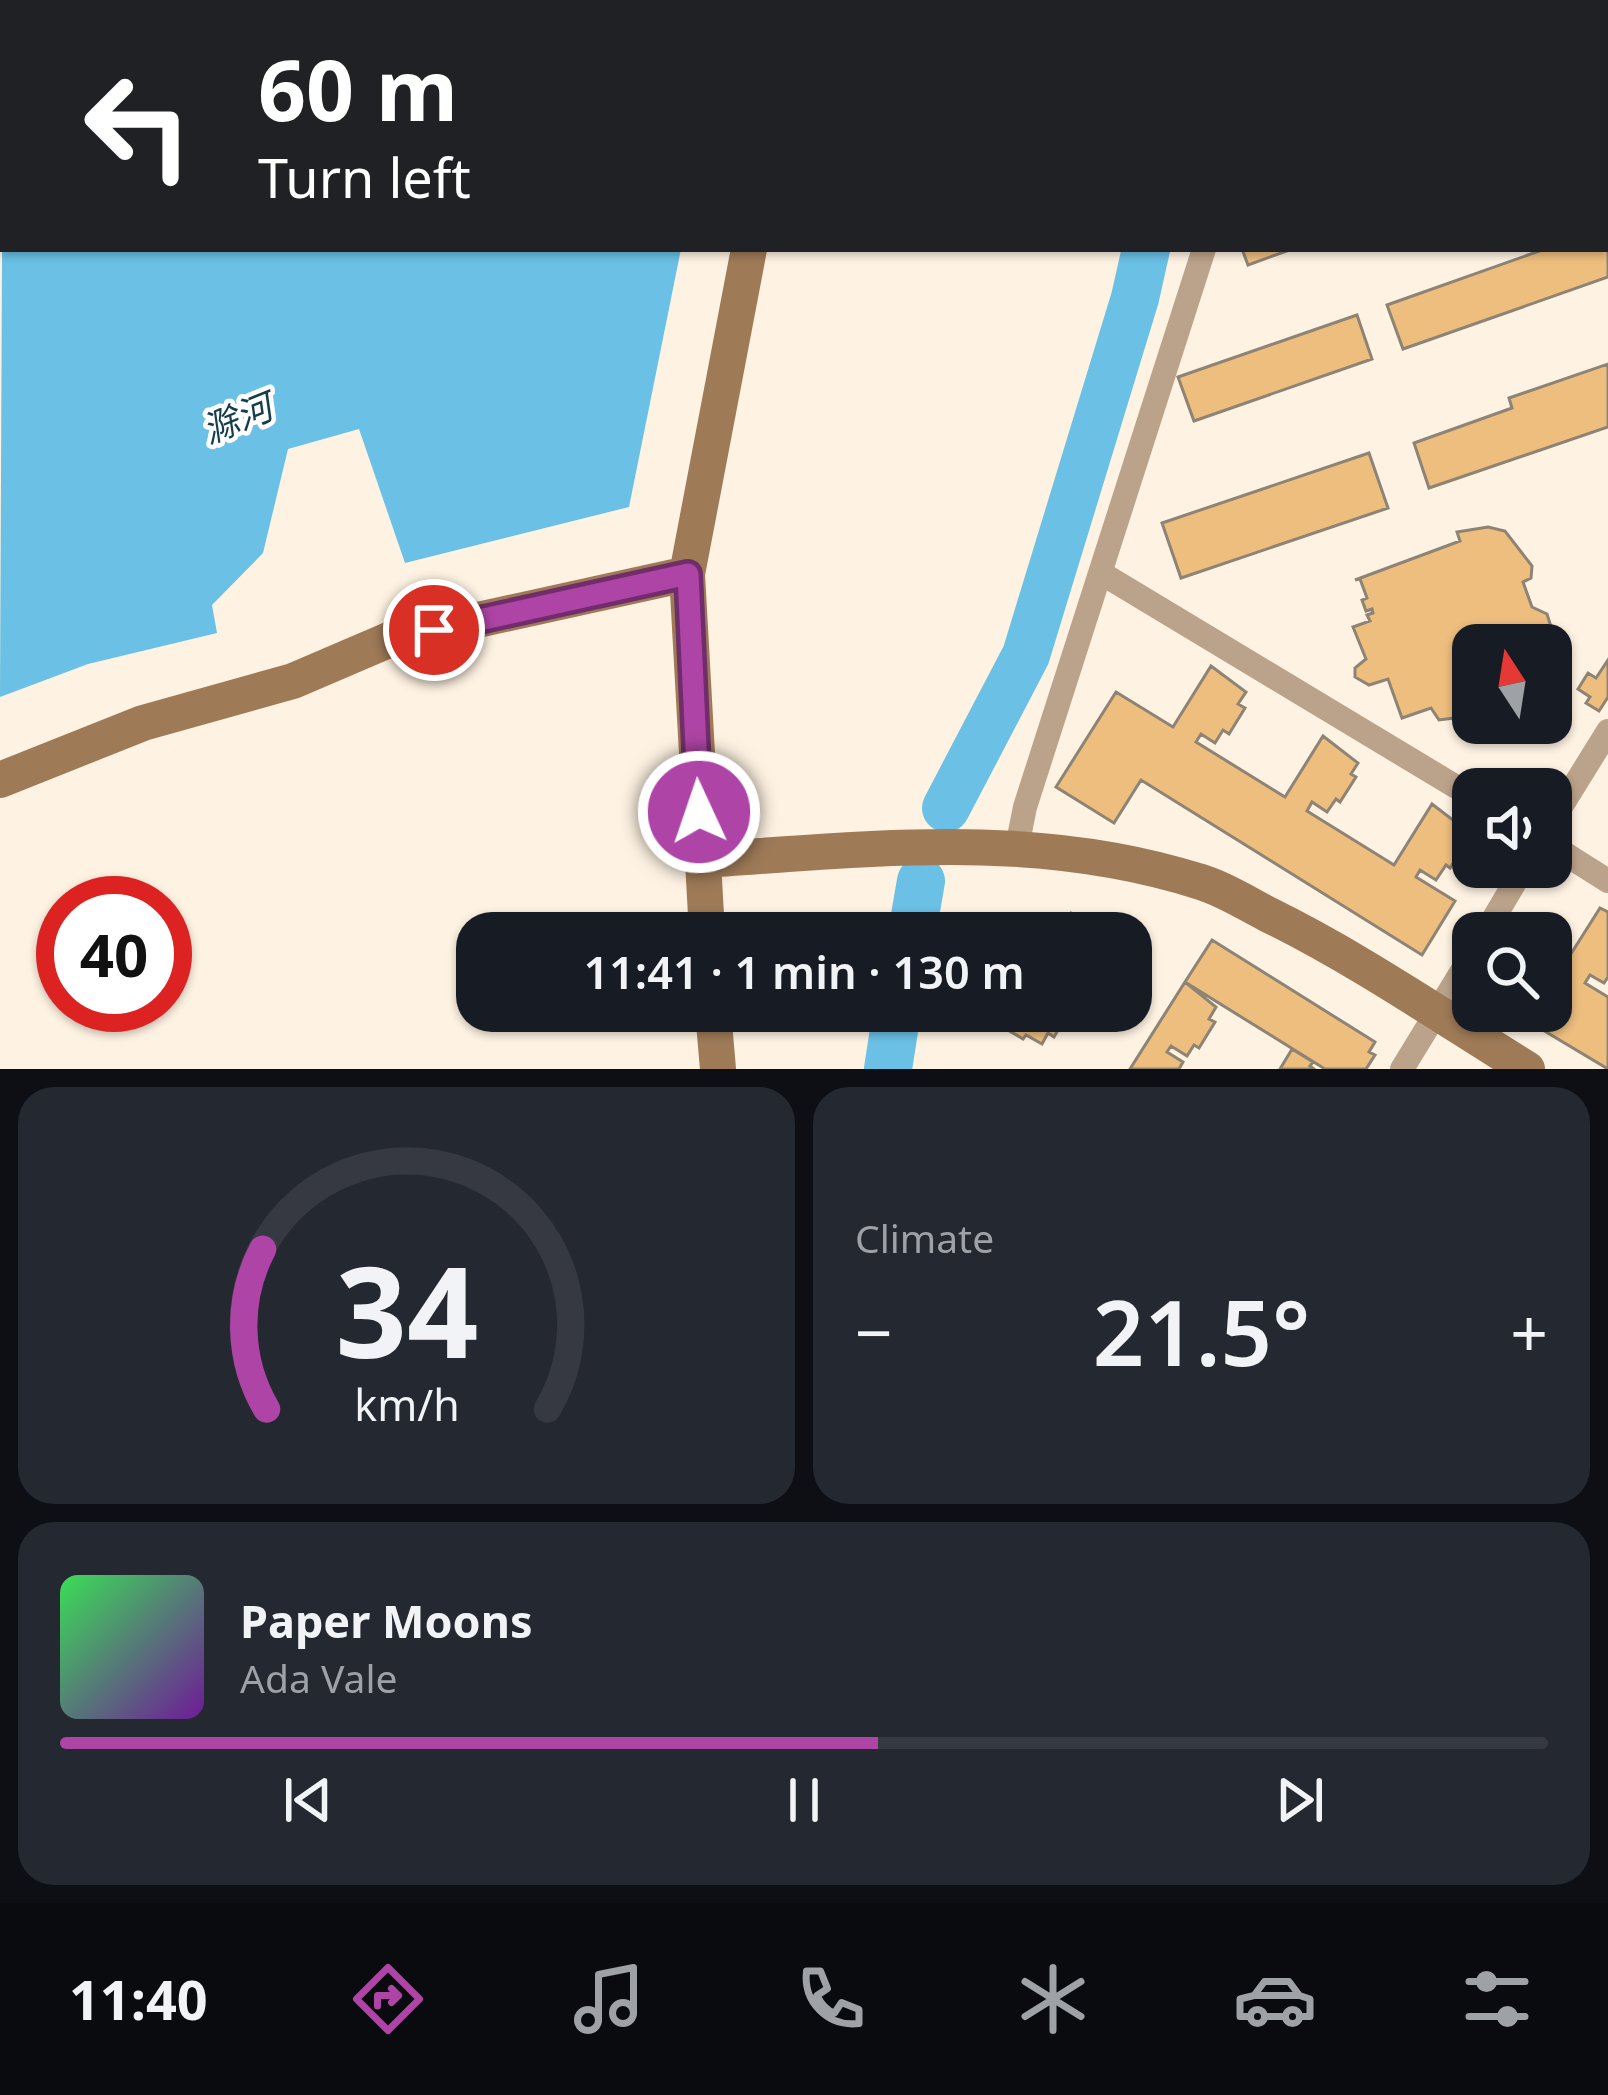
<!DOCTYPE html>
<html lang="en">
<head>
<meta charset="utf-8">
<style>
	:root { --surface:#171b24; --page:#242831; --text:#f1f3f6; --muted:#9ea1a6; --line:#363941; --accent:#ae44a5 }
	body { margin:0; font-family:"Noto Sans","Noto Sans SC",sans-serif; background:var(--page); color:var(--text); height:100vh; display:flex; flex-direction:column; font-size:45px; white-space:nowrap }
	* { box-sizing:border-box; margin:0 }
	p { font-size:39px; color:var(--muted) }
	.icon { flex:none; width:66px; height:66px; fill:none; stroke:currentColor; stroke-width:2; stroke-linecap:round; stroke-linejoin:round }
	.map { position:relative; height:1069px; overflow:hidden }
	.drawer { display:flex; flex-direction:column; gap:18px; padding:18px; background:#0d0f14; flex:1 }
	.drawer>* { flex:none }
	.top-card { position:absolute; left:0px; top:0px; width:1608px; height:252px; box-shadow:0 3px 9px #0004; background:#202124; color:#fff; overflow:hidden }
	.needle { width:78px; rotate:348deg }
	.buttons { position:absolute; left:1452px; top:624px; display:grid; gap:24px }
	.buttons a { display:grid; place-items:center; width:120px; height:120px; border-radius:24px; background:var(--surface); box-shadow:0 3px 9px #0004; font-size:60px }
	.speed { position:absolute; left:36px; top:876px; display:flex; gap:24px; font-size:60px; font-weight:700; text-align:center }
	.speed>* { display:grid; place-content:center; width:156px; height:156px; border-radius:50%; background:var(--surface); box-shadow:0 3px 9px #0004; line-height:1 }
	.speed .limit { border:18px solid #d22; background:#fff; color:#111 }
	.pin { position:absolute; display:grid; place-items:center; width:102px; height:102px; color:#fff; margin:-51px; border:6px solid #fff; border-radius:50%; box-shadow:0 3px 12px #0007 }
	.me { position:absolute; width:132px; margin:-66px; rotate:357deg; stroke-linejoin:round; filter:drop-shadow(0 0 9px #0008) }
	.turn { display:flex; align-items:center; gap:42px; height:252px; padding:0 60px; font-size:54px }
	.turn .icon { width:156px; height:156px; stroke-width:2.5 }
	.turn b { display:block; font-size:84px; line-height:102px }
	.big { font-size:90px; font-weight:600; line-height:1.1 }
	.drawer .widget { flex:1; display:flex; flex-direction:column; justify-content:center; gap:18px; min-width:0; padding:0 42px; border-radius:36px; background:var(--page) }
	.drawer .dial { align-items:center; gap:0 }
	.dial svg { height:312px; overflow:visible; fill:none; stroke:var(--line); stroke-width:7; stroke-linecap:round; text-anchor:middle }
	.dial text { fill:var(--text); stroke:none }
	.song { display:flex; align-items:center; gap:36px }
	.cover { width:144px; height:144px; border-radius:18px; background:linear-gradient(135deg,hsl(130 70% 55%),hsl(280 70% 35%)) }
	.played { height:12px; border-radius:6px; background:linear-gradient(90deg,var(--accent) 55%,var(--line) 55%) }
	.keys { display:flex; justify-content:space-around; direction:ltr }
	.heat { display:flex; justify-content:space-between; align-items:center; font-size:66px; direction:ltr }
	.drawer .tiles { flex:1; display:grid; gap:18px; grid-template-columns:1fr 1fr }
	.widget:last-child { grid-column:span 2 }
	.trip { position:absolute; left:456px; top:912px; width:696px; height:120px; border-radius:36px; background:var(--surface); box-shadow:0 3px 9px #0004; font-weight:600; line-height:120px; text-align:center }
	.tab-bar { display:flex; height:192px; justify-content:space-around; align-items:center; background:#090b0e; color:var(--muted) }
	.tab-bar .icon { width:84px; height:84px }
	.tab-bar .selected { color:var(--accent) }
	.tab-bar b { font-size:54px; color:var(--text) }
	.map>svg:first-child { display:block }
	.water { fill:#6ac0e5 }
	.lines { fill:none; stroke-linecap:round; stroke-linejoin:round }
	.river { stroke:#6ac0e5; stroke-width:48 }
	.building { fill:#eebe7e; stroke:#8e8475; stroke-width:3 }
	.street { stroke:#bba28a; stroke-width:24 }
	.secondary { stroke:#9e7a57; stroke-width:36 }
	.route-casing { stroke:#712c6b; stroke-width:30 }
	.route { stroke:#ae44a5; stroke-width:21 }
	.labels { text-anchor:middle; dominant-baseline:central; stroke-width:9; stroke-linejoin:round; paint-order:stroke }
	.water-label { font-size:36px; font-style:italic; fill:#173d4d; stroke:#fff }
</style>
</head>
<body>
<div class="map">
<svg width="1608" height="1069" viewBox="0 0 1608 1069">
	<rect width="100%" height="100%" fill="#fef2e2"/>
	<path class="water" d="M58 0H752L54 3Z
		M3 43V249H681L629 507 405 563 359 429 288 449 263 553 212 605 217 633 88 664 0 697Z"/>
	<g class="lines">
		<path class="river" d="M946 808 1026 655 1135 298 1146 249
			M912 933 921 881
			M888 1069 897 1011"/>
	</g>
	<path class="building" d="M1608 227V277L1403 349 1387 305 1545 249H1605Z
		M1242 249H1292L1248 265Z
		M1357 315 1372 359 1194 421 1178 377Z
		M1608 364V427L1429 488 1414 443 1512 408 1509 398Z
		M1369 453 1388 508 1181 578 1162 523Z
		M1488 527 1505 531 1532 566 1531 578 1523 582 1532 607 1547 614 1564 668 1551 678V645H1473V692L1457 698 1459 709 1454 718 1439 720 1431 708 1402 718 1388 679 1369 685 1355 677V668L1366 659 1353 627 1370 621 1367 615 1373 613 1372 609 1366 611 1362 600 1367 598 1360 579 1355 580 1460 541 1457 532Z
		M1608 660V697L1599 711 1586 703 1590 697 1578 689 1588 673 1596 678Z
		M1211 666 1246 692 1238 704 1245 708 1229 734 1223 730 1215 743 1201 734 1196 742 1285 797 1323 736 1358 763 1351 774 1356 777 1340 802 1336 799 1327 812 1312 802 1307 811 1394 865 1432 804 1466 830 1459 841 1465 845 1450 868 1446 865 1436 880 1420 870 1416 877 1455 901 1422 955 1141 780 1114 823 1056 787 1116 692 1173 727Z
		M1600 908 1608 912V977L1604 983 1590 975 1585 983 1608 997V1069L1511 1011H1551V961L1562 968Z
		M1071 913 1092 926 1089 931 1092 933H1059Z
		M1212 940 1375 1042 1369 1052 1375 1055 1366 1069H1325L1185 982Z
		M1185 982 1216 1007 1209 1019 1215 1022 1199 1048 1194 1045 1187 1056 1171 1046 1167 1052 1183 1062 1179 1069H1130Z
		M1010 1011H1069L1054 1037 1048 1033 1042 1044 1026 1035 1023 1039 1001 1026Z
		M1292 1049 1313 1062 1310 1066 1314 1069H1280Z"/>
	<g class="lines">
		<path class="street" d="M1555 0 1556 3
			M815 3 816 0
			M1282 3 1283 0
			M1327 3 1336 0
			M1605 145 1608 153
			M1101 573 1473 797
			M1551 823 1608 731
			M1551 845 1608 881
			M1017 847 1025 807 1204 249
			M1485 933 1524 867
			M1402 1069 1473 953"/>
		<path class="secondary" d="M1178 3 1187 0
			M0 780 143 723 293 681 391 639 687 574
			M702 860C872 849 1036 829 1201 882 1224 889 1246 903 1267 914 1357 958 1441 1016 1527 1069
			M707 933 687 574 749 249
			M713 1011 718 1069"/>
	</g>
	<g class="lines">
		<g class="route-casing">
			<path id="route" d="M434 630 688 574 699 812"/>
		</g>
		<use href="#route" class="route"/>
	</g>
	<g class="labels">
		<g class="water-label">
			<text transform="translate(237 418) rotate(-22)">滁河</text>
		</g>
	</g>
</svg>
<div class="buttons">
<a><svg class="needle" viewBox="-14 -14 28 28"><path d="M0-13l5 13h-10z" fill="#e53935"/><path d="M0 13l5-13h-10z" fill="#9ea1a6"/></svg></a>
<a><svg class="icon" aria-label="sound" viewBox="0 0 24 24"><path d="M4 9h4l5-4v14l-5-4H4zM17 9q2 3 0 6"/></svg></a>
<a><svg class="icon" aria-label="search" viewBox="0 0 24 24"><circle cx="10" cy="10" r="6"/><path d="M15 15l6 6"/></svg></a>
</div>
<div class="speed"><div class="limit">40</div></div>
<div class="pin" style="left:434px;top:630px;background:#d93025"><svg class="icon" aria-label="arrive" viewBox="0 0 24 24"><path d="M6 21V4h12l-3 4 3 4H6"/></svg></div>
<svg class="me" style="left:699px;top:812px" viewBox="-20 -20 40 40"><circle r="17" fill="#ae44a5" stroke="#fff" stroke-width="3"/><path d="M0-11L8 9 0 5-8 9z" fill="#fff"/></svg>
<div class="trip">11:41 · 1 min · 130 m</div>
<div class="top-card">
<div class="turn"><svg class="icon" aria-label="left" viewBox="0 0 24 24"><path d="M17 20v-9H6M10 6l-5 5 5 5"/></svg><div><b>60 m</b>Turn left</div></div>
</div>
</div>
<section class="drawer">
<div class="tiles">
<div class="widget dial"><svg viewBox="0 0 100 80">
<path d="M14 69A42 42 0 1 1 86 69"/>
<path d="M14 69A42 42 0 0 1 13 28" stroke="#ae44a5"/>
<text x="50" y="56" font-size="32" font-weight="700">34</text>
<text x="50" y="72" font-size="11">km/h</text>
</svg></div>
<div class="widget"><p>Climate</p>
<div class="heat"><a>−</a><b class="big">21.5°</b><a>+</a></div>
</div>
<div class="widget">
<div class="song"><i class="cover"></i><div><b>Paper Moons</b><p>Ada Vale</p></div></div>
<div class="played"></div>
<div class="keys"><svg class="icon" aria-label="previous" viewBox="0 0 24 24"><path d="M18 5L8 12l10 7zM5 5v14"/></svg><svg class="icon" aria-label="pause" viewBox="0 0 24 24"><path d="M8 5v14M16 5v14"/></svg><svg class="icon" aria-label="next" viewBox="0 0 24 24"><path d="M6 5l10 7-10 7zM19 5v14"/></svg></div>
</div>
</div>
</section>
<nav class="tab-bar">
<b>11:40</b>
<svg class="icon selected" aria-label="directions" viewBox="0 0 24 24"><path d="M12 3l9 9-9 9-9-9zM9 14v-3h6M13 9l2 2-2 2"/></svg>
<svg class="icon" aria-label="music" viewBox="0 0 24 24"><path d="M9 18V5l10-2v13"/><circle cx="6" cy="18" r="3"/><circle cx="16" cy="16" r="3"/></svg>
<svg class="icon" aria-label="phone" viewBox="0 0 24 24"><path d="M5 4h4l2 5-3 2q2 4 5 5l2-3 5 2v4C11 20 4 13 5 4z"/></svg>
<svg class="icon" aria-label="climate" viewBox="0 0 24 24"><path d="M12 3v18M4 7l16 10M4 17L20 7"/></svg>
<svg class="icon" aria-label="car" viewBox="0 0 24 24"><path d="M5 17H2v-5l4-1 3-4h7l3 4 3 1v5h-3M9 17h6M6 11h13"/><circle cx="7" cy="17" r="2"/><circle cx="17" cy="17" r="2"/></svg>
<svg class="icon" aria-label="filters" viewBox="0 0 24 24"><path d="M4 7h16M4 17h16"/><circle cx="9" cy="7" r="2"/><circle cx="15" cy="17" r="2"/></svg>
</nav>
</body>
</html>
